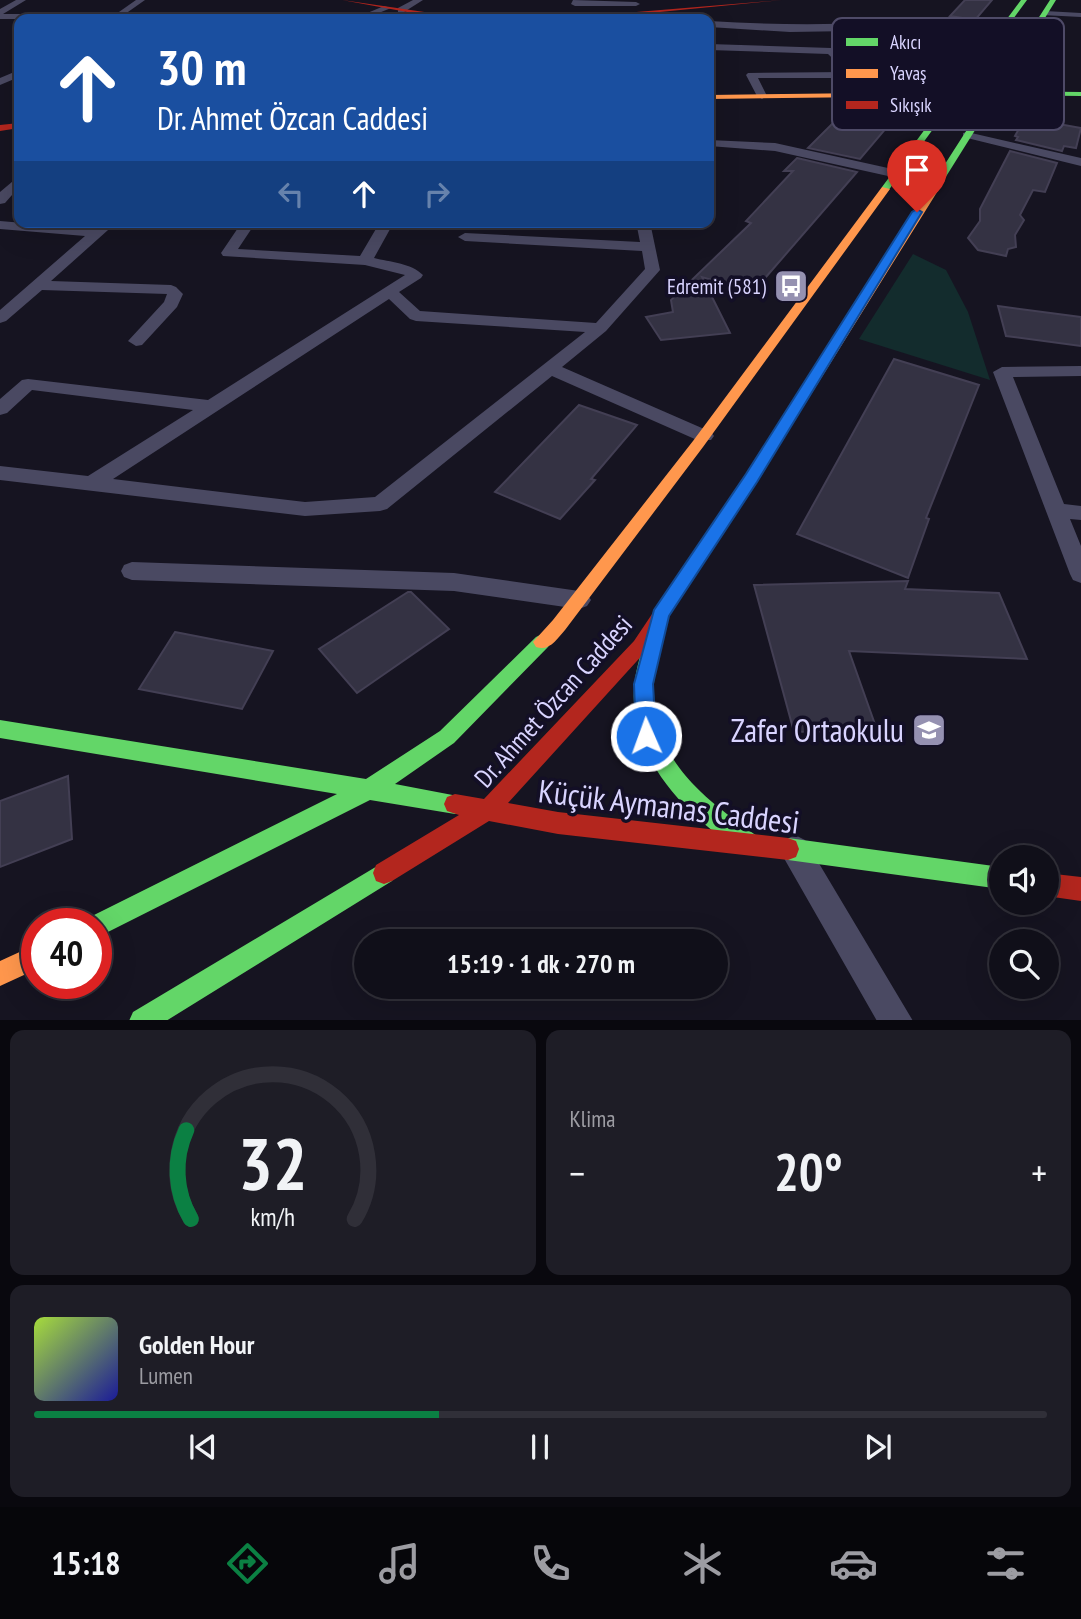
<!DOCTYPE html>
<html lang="tr">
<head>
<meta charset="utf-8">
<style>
	:root { --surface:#100f19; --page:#1e1d26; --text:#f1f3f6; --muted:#9c9ca2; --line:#302f38; --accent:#0b8043 }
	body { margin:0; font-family:"PT Sans Narrow",sans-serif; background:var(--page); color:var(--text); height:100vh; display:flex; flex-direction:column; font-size:26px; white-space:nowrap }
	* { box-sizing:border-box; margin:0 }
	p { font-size:23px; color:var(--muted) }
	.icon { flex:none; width:38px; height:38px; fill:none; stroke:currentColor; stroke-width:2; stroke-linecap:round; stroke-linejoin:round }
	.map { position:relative; height:1020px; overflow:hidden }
	.sheet { display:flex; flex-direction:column; gap:10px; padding:10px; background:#09080e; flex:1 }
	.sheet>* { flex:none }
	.top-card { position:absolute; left:14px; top:14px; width:700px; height:214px; border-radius:14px; box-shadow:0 7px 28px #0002,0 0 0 2px var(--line); background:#1a4fa0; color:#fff; overflow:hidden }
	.buttons { position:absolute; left:989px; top:845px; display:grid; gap:14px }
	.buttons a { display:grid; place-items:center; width:70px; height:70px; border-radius:50%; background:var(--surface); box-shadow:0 7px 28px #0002,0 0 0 2px var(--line); font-size:35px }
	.speed { position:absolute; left:21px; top:908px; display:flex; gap:14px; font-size:35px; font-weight:700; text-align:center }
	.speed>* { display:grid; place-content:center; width:91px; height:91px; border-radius:50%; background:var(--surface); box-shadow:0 7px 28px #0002,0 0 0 2px var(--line); line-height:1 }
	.speed .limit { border:10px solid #d22; background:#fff; color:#111 }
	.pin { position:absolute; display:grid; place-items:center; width:60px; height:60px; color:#fff; margin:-72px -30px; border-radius:50% 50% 50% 0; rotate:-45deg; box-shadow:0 0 7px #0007 }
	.pin .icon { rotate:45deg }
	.me { position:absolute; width:77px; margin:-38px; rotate:358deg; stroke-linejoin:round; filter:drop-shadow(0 0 5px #0008) }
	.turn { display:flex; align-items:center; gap:24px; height:147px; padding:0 28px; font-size:32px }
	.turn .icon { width:91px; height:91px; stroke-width:2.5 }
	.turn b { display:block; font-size:49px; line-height:60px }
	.lanes { display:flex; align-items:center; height:66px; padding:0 28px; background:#0003; justify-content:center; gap:35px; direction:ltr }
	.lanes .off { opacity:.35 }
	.big { font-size:52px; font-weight:700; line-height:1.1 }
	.sheet .card { flex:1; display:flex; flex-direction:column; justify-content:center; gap:10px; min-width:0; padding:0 24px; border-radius:14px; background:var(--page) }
	.sheet .dial { align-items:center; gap:0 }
	.dial svg { height:182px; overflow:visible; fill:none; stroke:var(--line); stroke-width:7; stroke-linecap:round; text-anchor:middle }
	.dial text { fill:var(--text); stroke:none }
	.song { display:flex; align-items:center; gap:21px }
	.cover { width:84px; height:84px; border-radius:10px; background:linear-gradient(135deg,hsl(80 70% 55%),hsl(240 70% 35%)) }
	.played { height:7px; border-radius:4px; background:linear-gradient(90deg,var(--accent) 40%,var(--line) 40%) }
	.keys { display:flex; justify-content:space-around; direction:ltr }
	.heat { display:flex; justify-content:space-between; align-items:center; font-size:38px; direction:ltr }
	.sheet .tiles { flex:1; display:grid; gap:10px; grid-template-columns:1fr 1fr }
	.card:last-child { grid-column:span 2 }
	.trip { position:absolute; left:354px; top:929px; width:374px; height:70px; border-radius:35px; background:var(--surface); box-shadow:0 7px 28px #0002,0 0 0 2px var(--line); font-weight:700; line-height:70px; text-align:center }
	.dock { display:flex; height:112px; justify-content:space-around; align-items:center; background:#06060a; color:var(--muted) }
	.dock .icon { width:49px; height:49px }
	.dock .on { color:var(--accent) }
	.dock b { font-size:32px; color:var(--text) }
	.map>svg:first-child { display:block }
	.green { fill:#132c2d }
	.building { fill:#343243; stroke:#433f54; stroke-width:2 }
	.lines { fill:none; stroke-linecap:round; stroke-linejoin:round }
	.street { fill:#4a4962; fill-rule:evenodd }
	.fast { fill:#63d668; fill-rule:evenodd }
	.slow { fill:#ff974d; fill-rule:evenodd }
	.jam { fill:#b3261e; fill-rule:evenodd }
	.route { fill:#1a73e8; stroke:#114b97; stroke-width:2 }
	.labels { text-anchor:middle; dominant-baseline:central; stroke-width:7; stroke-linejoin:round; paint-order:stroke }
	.far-poi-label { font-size:21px; fill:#d9d4ff; stroke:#130f26; text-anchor:end }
	.street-label { font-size:26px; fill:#d9d4ff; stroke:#130f26 }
	.near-poi-label { font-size:32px; fill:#d9d4ff; stroke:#130f26; text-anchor:end }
	.near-street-label { font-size:32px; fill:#d9d4ff; stroke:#130f26 }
	.key { fill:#130f26; stroke:#4e4a67; stroke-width:2 }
	.key-label { font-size:19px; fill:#d9d4ff }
</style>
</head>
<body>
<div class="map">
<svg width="1081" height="1021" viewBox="0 0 1081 1021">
	<rect width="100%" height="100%" fill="#161421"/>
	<path class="green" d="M913 254 946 270 968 312 990 380 859 339Z"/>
	<path class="building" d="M965 0H992L975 20 950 16Z
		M840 116 888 126 860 159 808 148Z
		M1025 118 1081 128 1076 148 1064 146 1062 151 1016 140 1018 137 1015 136Z
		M1010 151 1057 163 1045 192 1033 190 1020 215 1024 220 1015 235 1016 247 1008 249 1006 256 978 250 968 238 980 221V209Z
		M797 158 857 172 753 292 702 277 730 333 661 340 646 317 673 312 671 300 751 223 746 221 793 171H784Z
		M998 306 1081 317V346L1006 336Z
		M894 359 979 385 926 518 929 519 908 578 797 534Z
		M579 405 637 425 591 479 595 480 560 519 495 492Z
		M908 581 905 589 999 593 1027 659 849 651 877 730 794 732 754 585Z
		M408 592H411L449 629 357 693 319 649Z
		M175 632 273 651 242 709 139 689Z
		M68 776 72 839 0 867V801Z"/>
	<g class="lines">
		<path class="street" d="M16 0H26L3 14H34L37 19H0V9Z
			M136 0H145L118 19H109Z
			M413 0H423L404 12H398V8Z
			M573 0 636 2 640 4 636 6H575L571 4Z
			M384 6 391 8 364 19H353Z
			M1045 11 1081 13V17L1042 15Z
			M944 18 1006 29 1002 32 944 24 852 31 790 32 709 27V21C791 26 862 25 944 18Z
			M709 44 831 48 861 75 856 78H758L767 96 762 99 757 96 746 75 748 73 847 72 828 54 709 50Z
			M19 70V77L0 85V78Z
			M967 132 1081 158V166L963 137V133Z
			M709 140 775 143 897 170 903 174 897 178 775 151 709 146Z
			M19 176V187L5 203 0 204V192Z
			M0 221 94 229 102 222H117L51 281 171 285 176 287 183 294 177 307 142 345 136 346 128 341 164 302 167 294 42 290 6 321 0 323V310L85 236 0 229Z
			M242 222H256L238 249 360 256 380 222H394L374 258C390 262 411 263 423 275L421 278 399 292 420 311 596 323 645 269 642 251 465 241 458 237 465 233 640 242 636 222H650L660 270 606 331 562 367 711 432 714 436 711 440H697L552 376 387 509 380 511 305 516 0 480V466L88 476 193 410 32 390 7 413 0 415V399L22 380 28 379 208 400 405 275 365 265 223 256 221 253ZM389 299 410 319 416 321 585 332 375 497 305 502 113 479Z
			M1081 366V376L1013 377 1064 504 1081 506V520L1070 519 1081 546V583L1073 580 1070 574 993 372 1002 367Z
			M132 562 454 573 579 591 587 594 591 600 587 606 579 609 454 591 132 580 124 577 121 571 124 565Z
			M795 835 805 840 913 1021H877L785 860 780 850 785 840Z"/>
		<path class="fast" d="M1021 0H1027L888 191H882V187Z
			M1050 0H1056L1000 91 1081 92V96L997 95 937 191H931L929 189Z
			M658 619 664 621 667 626C662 645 654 664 654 684 651 759 701 796 757 836L760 844 757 852 749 855C730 847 712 830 696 817 658 781 627 734 635 679 638 661 644 643 649 626L652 621Z
			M542 634 548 637 551 642 548 647 454 743 395 784 463 797 466 804 463 811 455 814 370 800 96 938V924H85L88 918 337 794 0 738V720L366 779 440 731 536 637Z
			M788 838 1001 867V889L788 860 780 857 777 849 780 841Z
			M384 862 392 865 395 873 392 881 166 1021H129L133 1012Z"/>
		<path class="slow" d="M955 92 958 96 709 99V95Z
			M882 187 890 189 703 447 565 630C557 639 549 652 536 647L533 642 553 620 693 441Z
			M931 187 939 189 785 436 783 439H773L771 436Z
			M37 944V969L0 986V961Z"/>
		<path class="jam" d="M342 0 445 15 528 18 612 14 782 0 589 19H445Z
			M19 123V128L0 131V125Z
			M778 431 785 436 646 651 508 803 558 812 788 838 796 841 799 849 796 857 788 860 558 834 489 821 392 881 384 884 376 881 373 873 376 865 459 815 447 811 444 804 447 797 455 794 484 799 634 641 773 433Z
			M1046 873 1081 877V901L1046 896Z"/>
	</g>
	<path class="route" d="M917 209 922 212 757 482 669 616 653 684 656 736 653 742 646 745 639 742 636 736 634 684 654 610 746 474 912 212Z"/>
	<defs>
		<g id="bus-square" transform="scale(1.75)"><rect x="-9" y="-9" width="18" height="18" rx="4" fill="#9591b1" stroke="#130f26"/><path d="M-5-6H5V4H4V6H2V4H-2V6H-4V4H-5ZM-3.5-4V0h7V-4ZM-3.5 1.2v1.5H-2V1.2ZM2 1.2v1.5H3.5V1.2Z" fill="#fff"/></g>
		<g id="school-square" transform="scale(1.75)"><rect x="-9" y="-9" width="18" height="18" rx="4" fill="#9591b1" stroke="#130f26"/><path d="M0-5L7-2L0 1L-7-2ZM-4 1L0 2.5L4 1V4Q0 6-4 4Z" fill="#fff"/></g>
	</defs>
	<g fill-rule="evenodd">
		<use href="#bus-square" x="791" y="286"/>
		<use href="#school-square" x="929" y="730"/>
	</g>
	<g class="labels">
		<g class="far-poi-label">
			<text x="766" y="286">Edremit (581)</text>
		</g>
		<g class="street-label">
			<text transform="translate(553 701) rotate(-48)">Dr. Ahmet Özcan Caddesi</text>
		</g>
		<g class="near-poi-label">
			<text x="904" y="730">Zafer Ortaokulu</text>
		</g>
		<g class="near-street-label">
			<text transform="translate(669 806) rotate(7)">Küçük Aymanas Caddesi</text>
		</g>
	</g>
	<rect x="832" y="18" width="232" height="112" rx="10" class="key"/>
	<rect x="846" y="38" width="32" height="8" fill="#63d668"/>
	<rect x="846" y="69" width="32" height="9" fill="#ff974d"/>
	<rect x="846" y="101" width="32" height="8" fill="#b3261e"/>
	<g class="key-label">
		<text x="890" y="49">Akıcı</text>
		<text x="890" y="80">Yavaş</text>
		<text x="890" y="112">Sıkışık</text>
	</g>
</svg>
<div class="buttons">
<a><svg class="icon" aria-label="sound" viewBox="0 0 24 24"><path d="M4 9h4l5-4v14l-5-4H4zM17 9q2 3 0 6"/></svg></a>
<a><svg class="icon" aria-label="search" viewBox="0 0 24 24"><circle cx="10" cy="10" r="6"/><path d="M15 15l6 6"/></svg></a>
</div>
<div class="speed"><div class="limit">40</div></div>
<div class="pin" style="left:917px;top:212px;background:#d93025"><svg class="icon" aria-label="arrive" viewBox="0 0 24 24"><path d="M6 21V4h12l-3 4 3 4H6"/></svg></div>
<svg class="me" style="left:646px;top:736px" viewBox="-20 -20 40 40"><circle r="17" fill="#1a73e8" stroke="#fff" stroke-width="3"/><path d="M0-11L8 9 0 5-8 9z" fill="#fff"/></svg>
<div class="trip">15:19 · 1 dk · 270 m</div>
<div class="top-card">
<div class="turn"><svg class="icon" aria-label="ahead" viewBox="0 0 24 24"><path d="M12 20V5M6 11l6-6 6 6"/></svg><div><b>30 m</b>Dr. Ahmet Özcan Caddesi</div></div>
<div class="lanes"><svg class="icon off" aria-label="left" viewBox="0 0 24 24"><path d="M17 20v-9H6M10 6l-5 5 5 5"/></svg><svg class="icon" aria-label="ahead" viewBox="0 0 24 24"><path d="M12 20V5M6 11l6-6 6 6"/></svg><svg class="icon off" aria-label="right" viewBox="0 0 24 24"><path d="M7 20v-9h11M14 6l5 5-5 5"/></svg></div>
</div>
</div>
<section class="sheet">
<div class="tiles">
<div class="card dial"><svg viewBox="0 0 100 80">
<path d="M14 69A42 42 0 1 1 86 69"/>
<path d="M14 69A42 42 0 0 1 12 30" stroke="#0b8043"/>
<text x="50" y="56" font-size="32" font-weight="700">32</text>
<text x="50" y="72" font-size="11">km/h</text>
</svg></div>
<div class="card"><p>Klima</p>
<div class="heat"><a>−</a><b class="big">20°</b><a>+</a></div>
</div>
<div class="card">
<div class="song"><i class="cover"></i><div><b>Golden Hour</b><p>Lumen</p></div></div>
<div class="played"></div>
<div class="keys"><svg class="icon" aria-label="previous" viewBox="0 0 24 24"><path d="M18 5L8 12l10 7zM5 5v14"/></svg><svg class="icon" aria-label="pause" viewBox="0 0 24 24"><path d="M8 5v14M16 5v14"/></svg><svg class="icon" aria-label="next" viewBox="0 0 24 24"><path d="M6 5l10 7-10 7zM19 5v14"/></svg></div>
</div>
</div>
</section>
<nav class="dock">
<b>15:18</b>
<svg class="icon on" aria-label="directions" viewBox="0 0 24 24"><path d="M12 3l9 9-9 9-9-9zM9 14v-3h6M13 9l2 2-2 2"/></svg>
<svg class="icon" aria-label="music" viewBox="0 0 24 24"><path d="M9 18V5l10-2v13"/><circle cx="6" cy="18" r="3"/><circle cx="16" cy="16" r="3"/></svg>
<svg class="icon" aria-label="phone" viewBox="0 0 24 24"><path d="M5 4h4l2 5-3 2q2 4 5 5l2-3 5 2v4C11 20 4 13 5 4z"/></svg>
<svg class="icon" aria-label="climate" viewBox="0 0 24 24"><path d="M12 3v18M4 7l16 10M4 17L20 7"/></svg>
<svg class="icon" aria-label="car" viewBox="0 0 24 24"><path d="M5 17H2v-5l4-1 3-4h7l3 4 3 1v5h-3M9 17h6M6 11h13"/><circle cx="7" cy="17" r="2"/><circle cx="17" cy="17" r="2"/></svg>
<svg class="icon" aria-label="filters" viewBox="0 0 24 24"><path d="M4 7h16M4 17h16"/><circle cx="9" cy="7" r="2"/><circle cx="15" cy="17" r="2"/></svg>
</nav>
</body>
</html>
